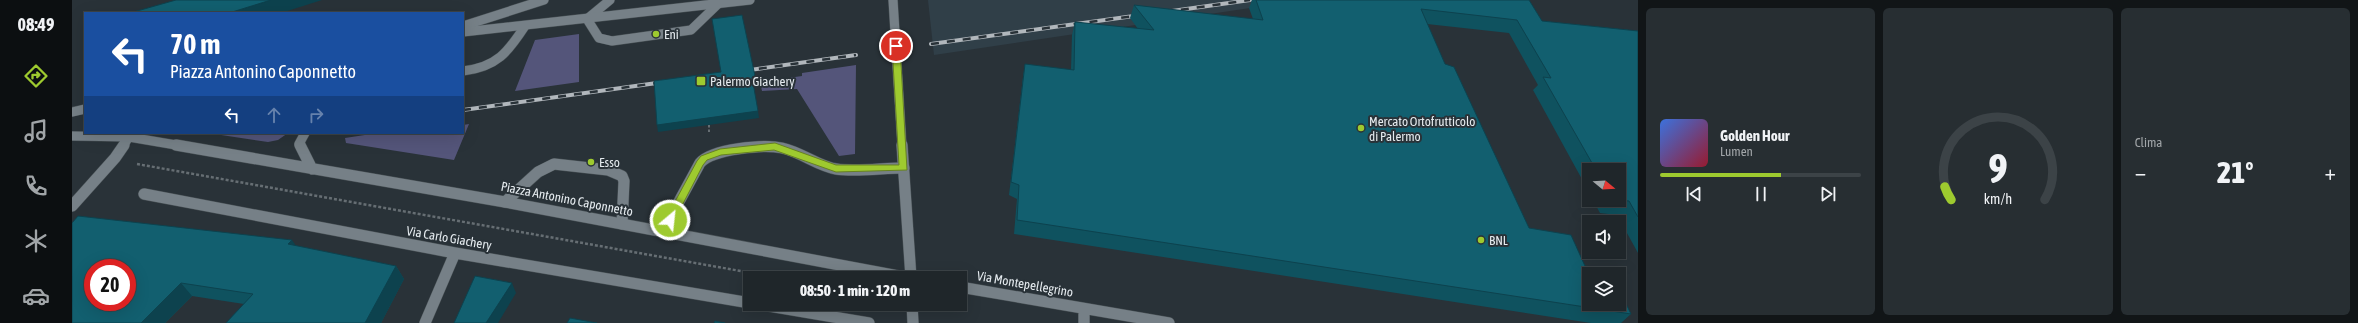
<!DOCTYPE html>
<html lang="it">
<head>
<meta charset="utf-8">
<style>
	:root { --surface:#1f262a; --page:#272e32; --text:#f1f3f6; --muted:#a1a5a8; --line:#3c4347; --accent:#9eca2f }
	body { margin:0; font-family:"Asap Condensed",sans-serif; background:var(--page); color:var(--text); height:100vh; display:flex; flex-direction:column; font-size:15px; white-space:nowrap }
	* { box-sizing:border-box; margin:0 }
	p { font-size:13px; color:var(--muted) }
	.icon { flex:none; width:22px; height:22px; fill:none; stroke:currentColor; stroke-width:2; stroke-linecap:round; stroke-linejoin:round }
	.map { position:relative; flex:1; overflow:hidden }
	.sheet { display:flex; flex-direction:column; gap:8px; padding:8px; background:#111517; width:720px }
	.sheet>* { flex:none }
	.hud { position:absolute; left:12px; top:12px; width:380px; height:122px; border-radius:0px; box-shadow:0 4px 16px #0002,0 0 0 1px var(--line); background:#1a4fa0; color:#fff; overflow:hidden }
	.needle { width:26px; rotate:108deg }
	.controls { position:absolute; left:1510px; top:163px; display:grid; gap:8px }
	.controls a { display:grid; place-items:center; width:44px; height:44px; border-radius:0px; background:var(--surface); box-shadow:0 4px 16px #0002,0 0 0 1px var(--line); font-size:20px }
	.speed { position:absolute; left:12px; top:259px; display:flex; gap:8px; font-size:20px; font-weight:700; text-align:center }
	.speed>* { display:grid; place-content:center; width:52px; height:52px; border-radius:50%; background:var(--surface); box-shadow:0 4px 16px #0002,0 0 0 1px var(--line); line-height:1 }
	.speed .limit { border:6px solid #d22; background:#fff; color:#111 }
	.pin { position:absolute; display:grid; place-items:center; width:34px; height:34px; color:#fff; margin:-17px; border:2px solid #fff; border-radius:50%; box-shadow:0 1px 4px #0007 }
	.me { position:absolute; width:44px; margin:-22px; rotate:28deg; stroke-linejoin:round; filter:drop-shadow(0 0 3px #0008) }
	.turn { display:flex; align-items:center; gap:14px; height:84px; padding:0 20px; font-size:18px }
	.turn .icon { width:52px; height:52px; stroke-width:2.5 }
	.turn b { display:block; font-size:28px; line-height:34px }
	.lanes { display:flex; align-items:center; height:38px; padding:0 20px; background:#0003; justify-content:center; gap:20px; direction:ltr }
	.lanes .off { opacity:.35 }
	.big { font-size:30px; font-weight:800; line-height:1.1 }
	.sheet .card { flex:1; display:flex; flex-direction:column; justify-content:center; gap:6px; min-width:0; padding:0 14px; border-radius:6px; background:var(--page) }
	.sheet .dial { align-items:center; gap:0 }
	.dial svg { height:104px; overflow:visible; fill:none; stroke:var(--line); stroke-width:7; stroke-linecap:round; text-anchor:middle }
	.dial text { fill:var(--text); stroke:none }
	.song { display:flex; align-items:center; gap:12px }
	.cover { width:48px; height:48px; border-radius:6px; background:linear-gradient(135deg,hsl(220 70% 55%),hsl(350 70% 35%)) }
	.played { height:4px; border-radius:2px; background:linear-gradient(90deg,var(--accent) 60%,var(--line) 60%) }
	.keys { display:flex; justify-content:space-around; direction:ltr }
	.heat { display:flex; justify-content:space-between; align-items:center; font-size:22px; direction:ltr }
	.sheet .tiles { flex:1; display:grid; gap:8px; grid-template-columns:repeat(3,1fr) }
	.trip { position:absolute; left:671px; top:271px; width:224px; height:40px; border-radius:0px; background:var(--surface); box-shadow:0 4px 16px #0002,0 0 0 1px var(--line); font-weight:800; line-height:40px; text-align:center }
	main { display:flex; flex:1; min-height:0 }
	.tabs { display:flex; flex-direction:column; width:72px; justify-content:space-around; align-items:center; background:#0c0f11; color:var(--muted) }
	.tabs .icon { width:28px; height:28px }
	.tabs .active { color:var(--accent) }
	.tabs b { font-size:18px; color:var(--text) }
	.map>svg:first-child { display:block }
	.built { fill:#303f48 }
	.green { fill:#54557a }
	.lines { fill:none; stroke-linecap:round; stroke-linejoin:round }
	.service-far1-casing { stroke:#485055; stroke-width:10 }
	.service-casing { stroke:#485055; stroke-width:12 }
	.minor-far1-casing { stroke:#485055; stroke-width:10 }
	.minor-casing { stroke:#485055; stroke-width:12 }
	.tertiary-far1-casing { stroke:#485055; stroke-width:10 }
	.tertiary-casing { stroke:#485055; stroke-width:12 }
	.secondary-far1-casing { stroke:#485055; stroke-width:10 }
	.secondary-casing { stroke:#485055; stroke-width:12 }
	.path-far1 { stroke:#666e73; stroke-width:2; stroke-dasharray:2.5 2; stroke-linecap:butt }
	.path { stroke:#666e73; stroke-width:2.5; stroke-dasharray:3 2; stroke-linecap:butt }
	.service-far1 { stroke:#768087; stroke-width:9 }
	.service { stroke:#768087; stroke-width:11 }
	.minor-far1 { stroke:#768087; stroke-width:9 }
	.minor { stroke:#768087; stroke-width:11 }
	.tertiary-far1 { stroke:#768087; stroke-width:9 }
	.tertiary { stroke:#768087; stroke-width:11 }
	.secondary-far1 { stroke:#768087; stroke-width:9 }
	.secondary { stroke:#768087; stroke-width:11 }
	.rail-casing { stroke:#b1b7bc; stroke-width:4 }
	.rail { stroke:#293238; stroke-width:2.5; stroke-dasharray:8; stroke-linecap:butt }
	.wall { fill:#0f525f }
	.shaded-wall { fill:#0d424e }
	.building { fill:#125f6f; stroke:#0d424e; fill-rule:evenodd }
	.route { fill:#9eca2f; stroke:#67831f }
	.poi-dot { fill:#9eca2f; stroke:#293238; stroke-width:1.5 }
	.labels { text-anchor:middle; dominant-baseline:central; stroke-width:4; stroke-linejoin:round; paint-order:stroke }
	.poi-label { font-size:13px; fill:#e5ebef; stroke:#293238; text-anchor:start }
	.street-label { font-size:13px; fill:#e5ebef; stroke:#293238 }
</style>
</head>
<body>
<main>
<nav class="tabs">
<b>08:49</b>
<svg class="icon active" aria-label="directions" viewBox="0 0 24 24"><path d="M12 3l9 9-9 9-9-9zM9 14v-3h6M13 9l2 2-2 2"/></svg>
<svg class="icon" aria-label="music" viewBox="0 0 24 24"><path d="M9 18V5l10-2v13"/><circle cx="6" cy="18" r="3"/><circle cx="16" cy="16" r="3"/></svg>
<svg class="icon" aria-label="phone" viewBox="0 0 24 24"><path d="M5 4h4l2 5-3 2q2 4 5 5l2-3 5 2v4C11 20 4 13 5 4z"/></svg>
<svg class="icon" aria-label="climate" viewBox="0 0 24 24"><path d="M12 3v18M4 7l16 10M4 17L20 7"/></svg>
<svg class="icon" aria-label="car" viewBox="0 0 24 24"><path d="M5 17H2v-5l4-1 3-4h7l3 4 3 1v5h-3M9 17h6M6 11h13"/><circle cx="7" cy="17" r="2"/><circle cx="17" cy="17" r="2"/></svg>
</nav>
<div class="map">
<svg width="1566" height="323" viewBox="0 0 1566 323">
	<rect width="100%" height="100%" fill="#293238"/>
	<path class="built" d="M856 0H1232L862 55Z"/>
	<path class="green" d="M507 34V82L443 91 463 40Z
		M784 65 783 154 767 156 725 89 690 91 688 82 730 76V73Z
		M397 124 382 160 274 143 273 138 306 133H391V125Z
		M136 133H216L206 140 196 142Z"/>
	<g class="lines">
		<g class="service-far1-casing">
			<path id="service-far1" d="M538 0 515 19 527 38 540 41 619 30 646 4 641 1
				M391 71C425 67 436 52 453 26
				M695 146H697"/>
		</g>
		<g class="service-casing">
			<path id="service" d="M433 202 466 172 482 164 536 170 550 176 552 181 550 224
				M591 231 628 163C640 149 692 144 710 148 729 152 746 166 764 169 784 172 811 168 832 168"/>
		</g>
		<g class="minor-far1-casing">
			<path id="minor-far1" d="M51 146 57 137"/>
		</g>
		<g class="minor-casing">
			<path id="minor" d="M72 194 383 253 678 303
				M0 206 43 158 52 145
				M684 304 797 323
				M353 323 383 253"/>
		</g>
		<g class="tertiary-far1-casing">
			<path id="tertiary-far1" d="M391 26 472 0"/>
		</g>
		<g class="tertiary-casing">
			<path id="tertiary" d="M888 287 1097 323
				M1012 309V323"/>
		</g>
		<g class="secondary-far1-casing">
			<path id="secondary-far1" d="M821 0 830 146
				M391 32 678 0
				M0 112 13 109
				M0 136 57 137 110 146
				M228 146 227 144 233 133"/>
		</g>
		<g class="secondary-casing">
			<path id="secondary" d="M104 145 433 202 837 278
				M228 145 240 169
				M830 145 839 278
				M840 304 841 323"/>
		</g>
		<path class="path-far1" d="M637 125V134"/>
		<path class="path" d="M65 164 708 278"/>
		<use href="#service-far1" class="service-far1"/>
		<use href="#service" class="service"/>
		<use href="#minor-far1" class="minor-far1"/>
		<use href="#minor" class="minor"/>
		<use href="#tertiary-far1" class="tertiary-far1"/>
		<use href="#tertiary" class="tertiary"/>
		<use href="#secondary-far1" class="secondary-far1"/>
		<use href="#secondary" class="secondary"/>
		<g class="rail-casing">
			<path id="rail" d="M1093 12 1178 0
				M859 44 1069 15
				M671 71 784 55
				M391 110 592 82"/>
		</g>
		<use href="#rail" class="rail"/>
	</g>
	<path class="wall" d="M1180 0H1457L1470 21 1566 31V253L1545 215 1528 213 1521 200H1547V170H1517V192L1461 90 1466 85 1437 33 1355 24 1373 64 1457 228 1513 266 1559 314 1549 323H1519L942 234 945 199 937 195 951 77 953 64 999 70 1000 35 1003 22 1066 29 1058 18 1062 5 1181 19 1177 8Z
		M0 223 224 246 324 266 332 279 309 323H154L172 304 120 296 93 323H0Z"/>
	<path class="shaded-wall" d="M199 0H250L209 13H157Z
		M683 76 684 83H680V77Z
		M686 111 687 118 586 132 585 125Z
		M220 240 229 253 216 244Z
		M324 266 332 279 309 323H293Z
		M109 283 120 296 93 323H69Z
		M440 283 444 293 426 323H414Z"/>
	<path class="building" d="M104 0H199L157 13H58Z
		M1184 0H1457L1470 21 1566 31V217L1557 201 1546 200H1547V170H1524L1471 77 1479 78 1445 20 1349 9 1373 64 1382 67 1457 228 1499 235 1513 266 1538 269 1540 274H1517V304H1547V289L1559 314 945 220 947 185 939 182 953 64 1002 70 1003 22 1082 30 1062 5 1191 20Z
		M670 15 683 76 680 77 686 111 585 125 582 81 649 72 640 19Z
		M6 216 220 240 216 244 324 266 293 323H154L181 294 109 283 69 323H0V223ZM21 268H55V302H21Z
		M403 276 440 283 414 323H382Z
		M498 318 525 323H495Z
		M643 321 653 323H642Z"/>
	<path class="route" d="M824 43 828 46 835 170 764 172 702 150 649 155 635 160 631 165 601 223H594L593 220 625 161 629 156 648 149 703 143 764 165H827L820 46Z"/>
	<g class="poi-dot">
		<circle cx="584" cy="34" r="4"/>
		<rect x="624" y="76" width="10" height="10" rx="2"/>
		<circle cx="1289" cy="128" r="4"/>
		<circle cx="519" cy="162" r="4"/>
		<circle cx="1409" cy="240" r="4"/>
	</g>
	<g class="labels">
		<g class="poi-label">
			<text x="592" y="34">Eni</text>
			<text x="638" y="81">Palermo Giachery</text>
			<text x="1297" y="121">Mercato Ortofrutticolo<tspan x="1297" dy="15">di Palermo</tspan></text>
			<text x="527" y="162">Esso</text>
			<text x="1417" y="240">BNL</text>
		</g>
		<g class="street-label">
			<text transform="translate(495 199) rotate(11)">Piazza Antonino Caponnetto</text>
			<text transform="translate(377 238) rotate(10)">Via Carlo Giachery</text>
			<text transform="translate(953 284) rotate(10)">Via Montepellegrino</text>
		</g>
	</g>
</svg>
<div class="controls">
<a><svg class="needle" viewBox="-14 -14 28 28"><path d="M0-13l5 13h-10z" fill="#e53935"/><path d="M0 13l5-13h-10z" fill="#a1a5a8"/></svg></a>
<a><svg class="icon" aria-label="sound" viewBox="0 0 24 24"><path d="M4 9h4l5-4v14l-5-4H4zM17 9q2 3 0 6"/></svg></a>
<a><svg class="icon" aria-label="layers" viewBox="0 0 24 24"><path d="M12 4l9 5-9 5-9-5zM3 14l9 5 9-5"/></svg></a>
</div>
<div class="speed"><div class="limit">20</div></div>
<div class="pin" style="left:824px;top:46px;background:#d93025"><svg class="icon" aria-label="arrive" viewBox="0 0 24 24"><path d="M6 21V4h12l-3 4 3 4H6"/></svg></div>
<svg class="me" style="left:598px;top:220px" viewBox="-20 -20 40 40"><circle r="17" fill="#9eca2f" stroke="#fff" stroke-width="3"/><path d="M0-11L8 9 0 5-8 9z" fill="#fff"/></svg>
<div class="trip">08:50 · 1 min · 120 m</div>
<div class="hud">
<div class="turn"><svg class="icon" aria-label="left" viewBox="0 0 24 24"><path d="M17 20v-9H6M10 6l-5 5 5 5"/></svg><div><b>70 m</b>Piazza Antonino Caponnetto</div></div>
<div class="lanes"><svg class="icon" aria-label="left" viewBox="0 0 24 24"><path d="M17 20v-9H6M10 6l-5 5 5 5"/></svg><svg class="icon off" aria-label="ahead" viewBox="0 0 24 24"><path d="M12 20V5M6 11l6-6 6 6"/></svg><svg class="icon off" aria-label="right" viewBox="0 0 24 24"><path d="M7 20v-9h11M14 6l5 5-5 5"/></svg></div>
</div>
</div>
<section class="sheet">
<div class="tiles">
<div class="card">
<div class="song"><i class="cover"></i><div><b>Golden Hour</b><p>Lumen</p></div></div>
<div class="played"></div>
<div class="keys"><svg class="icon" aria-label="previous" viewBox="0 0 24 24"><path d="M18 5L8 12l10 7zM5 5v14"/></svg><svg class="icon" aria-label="pause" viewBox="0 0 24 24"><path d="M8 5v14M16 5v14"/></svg><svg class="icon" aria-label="next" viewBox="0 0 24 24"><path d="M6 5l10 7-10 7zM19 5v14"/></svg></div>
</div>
<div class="card dial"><svg viewBox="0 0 100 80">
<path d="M14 69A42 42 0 1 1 86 69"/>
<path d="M14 69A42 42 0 0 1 9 59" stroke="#9eca2f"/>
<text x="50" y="56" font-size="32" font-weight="700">9</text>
<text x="50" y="72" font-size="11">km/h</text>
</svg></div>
<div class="card"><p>Clima</p>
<div class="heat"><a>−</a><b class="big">21°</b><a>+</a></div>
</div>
</div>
</section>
</main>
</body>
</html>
